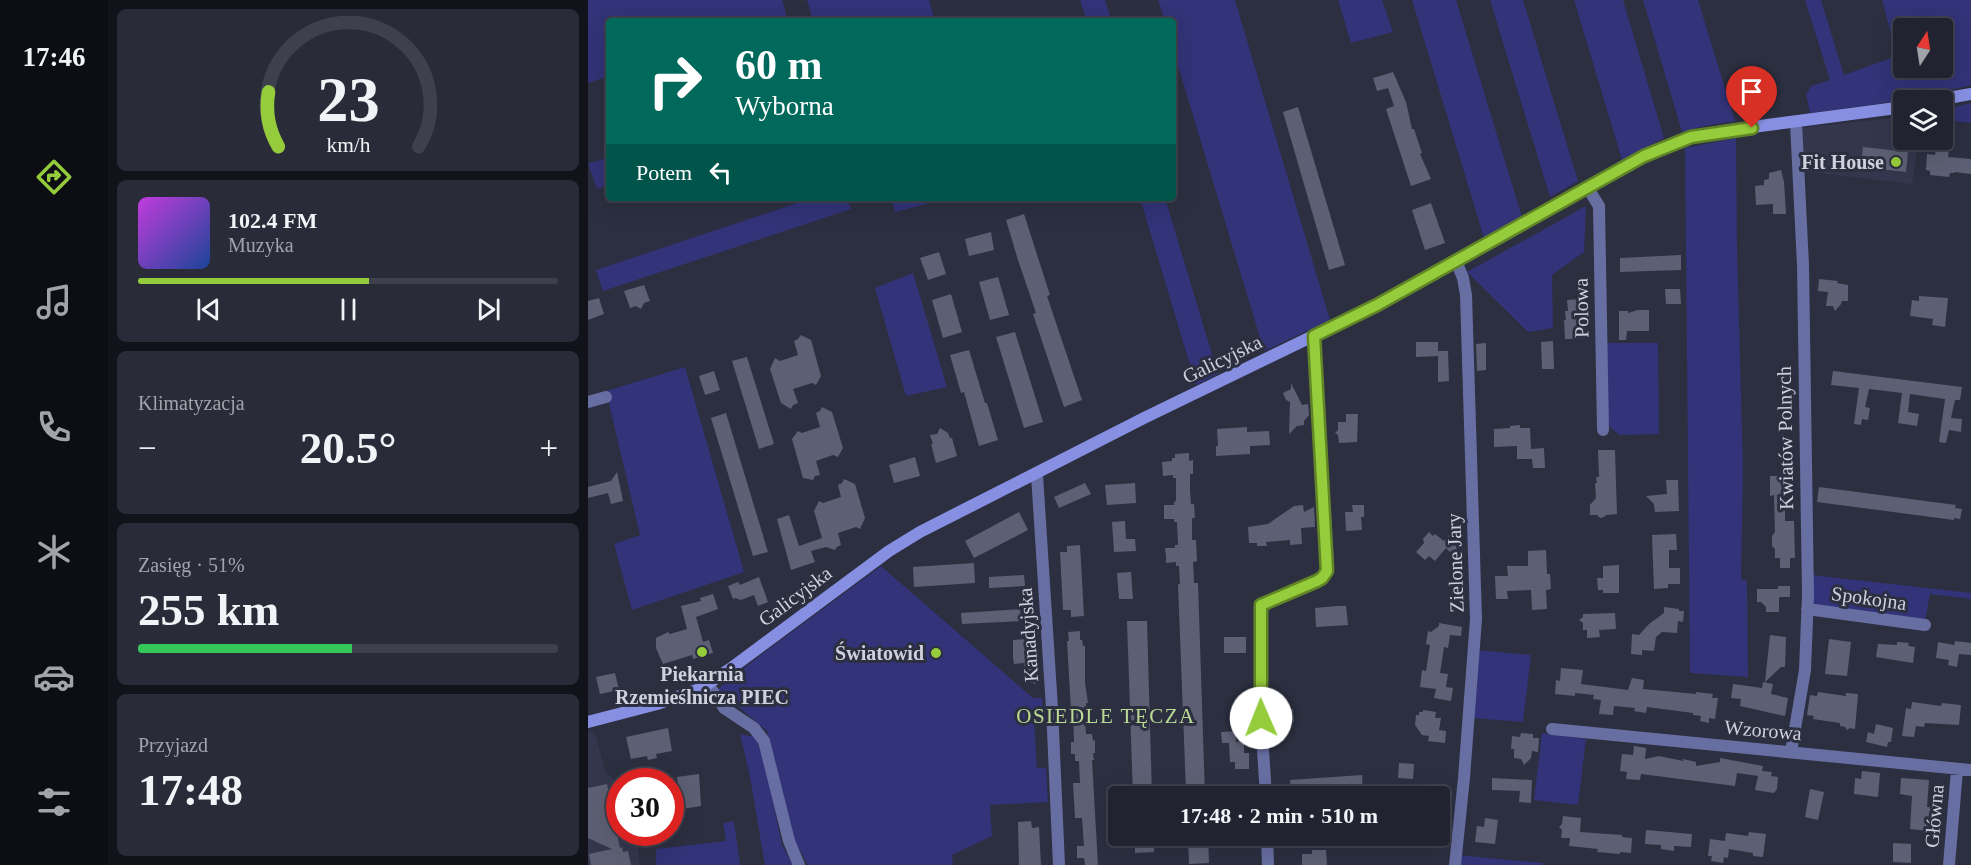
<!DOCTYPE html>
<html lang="pl">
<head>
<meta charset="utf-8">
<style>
	:root { --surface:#212330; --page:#292b38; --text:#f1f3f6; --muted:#a2a4ab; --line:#3e404c; --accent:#95cc3b }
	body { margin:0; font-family:Georgia,serif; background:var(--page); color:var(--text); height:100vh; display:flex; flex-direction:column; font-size:22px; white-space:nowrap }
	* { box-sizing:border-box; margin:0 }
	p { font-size:20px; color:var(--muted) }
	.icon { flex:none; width:33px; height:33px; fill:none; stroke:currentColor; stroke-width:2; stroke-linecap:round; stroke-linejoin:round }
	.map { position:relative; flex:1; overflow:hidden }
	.sheet { display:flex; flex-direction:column; gap:9px; padding:9px; background:#12131a; width:480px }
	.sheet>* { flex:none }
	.hud { position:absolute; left:18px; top:18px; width:570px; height:183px; border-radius:6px; box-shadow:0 6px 24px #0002,0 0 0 2px var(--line); background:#00695c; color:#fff; overflow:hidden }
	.needle { width:39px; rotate:12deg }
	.buttons { position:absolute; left:1305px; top:18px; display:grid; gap:12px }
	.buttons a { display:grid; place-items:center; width:60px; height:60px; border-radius:6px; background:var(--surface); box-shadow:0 6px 24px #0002,0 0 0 2px var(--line); font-size:30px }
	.speed { position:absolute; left:18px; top:768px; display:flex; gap:12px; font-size:30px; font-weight:700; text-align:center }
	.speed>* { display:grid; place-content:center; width:78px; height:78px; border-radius:50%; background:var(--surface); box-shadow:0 6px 24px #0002,0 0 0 2px var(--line); line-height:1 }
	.speed .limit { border:9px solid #d22; background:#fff; color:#111 }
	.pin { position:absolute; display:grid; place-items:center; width:51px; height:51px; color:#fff; margin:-62px -26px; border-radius:50% 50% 50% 0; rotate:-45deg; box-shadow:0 0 6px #0007 }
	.pin .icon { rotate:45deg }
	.me { position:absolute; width:66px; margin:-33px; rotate:359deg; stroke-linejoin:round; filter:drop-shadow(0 0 4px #0008) }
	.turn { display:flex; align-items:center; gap:21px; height:126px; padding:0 30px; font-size:27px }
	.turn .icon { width:78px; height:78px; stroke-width:2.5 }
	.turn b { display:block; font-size:42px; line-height:51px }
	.then { display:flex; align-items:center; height:57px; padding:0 30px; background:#0003; gap:12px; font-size:22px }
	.big { font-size:45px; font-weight:600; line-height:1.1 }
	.sheet .tile { flex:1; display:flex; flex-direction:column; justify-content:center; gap:9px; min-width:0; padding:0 21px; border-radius:9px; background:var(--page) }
	.sheet .dial { align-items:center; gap:0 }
	.dial svg { height:156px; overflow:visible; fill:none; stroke:var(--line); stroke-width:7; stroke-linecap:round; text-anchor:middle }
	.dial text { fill:var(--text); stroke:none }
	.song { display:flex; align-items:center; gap:18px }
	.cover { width:72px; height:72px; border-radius:9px; background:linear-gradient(135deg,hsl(290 70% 55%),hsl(220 70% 35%)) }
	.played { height:6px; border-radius:3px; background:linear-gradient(90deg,var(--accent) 55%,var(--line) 55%) }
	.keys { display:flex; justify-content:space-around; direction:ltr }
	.heat { display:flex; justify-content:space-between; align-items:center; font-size:33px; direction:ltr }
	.charge { height:9px; border-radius:4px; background:linear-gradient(90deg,#34c759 51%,var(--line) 0) }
	.trip { position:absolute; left:520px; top:786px; width:342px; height:60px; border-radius:6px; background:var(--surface); box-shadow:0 6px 24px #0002,0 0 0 2px var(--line); font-weight:600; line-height:60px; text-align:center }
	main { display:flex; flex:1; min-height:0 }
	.dock { display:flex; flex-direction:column; width:108px; justify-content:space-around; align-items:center; background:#0d0e13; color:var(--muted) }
	.dock .icon { width:42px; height:42px }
	.dock .on { color:var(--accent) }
	.dock b { font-size:27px; color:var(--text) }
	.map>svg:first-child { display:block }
	.built { fill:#33364d }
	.green { fill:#323378; fill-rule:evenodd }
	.building { fill:#5d6074 }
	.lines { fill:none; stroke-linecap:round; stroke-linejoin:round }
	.street { stroke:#676ea2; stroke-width:12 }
	.secondary { stroke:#878fe2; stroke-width:12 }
	.route-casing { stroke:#618526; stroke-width:15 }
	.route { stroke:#95cc3b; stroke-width:10 }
	.poi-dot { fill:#95cc3b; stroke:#2c2f40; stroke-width:2 }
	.labels { text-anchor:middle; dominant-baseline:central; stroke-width:6; stroke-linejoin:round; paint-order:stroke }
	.poi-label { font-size:20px; font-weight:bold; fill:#cfd1dc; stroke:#2c2f40; text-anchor:end }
	.street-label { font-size:20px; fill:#cfd1dc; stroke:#2c2f40 }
	.neighbourhood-label { font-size:21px; letter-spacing:1.5px; fill:#bbdb94; stroke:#2c2f40 }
</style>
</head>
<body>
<main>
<nav class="dock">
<b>17:46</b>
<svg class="icon on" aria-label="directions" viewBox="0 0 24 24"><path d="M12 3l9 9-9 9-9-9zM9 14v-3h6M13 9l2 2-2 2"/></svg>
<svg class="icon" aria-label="music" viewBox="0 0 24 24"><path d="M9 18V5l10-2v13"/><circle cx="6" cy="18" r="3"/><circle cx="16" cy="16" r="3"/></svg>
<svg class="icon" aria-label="phone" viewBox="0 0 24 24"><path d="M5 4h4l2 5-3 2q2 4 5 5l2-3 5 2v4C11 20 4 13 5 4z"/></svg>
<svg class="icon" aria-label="climate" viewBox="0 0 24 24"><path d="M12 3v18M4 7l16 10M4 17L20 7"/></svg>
<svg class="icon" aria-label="car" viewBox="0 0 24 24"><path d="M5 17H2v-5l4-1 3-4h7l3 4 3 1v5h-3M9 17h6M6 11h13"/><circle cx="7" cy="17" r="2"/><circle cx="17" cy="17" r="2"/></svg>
<svg class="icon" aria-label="filters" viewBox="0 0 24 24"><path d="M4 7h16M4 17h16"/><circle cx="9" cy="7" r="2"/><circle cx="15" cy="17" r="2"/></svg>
</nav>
<section class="sheet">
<div class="tile dial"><svg viewBox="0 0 100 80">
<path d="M14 69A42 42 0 1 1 86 69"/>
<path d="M14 69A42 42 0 0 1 9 41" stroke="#95cc3b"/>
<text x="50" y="56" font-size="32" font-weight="700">23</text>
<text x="50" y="72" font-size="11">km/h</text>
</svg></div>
<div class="tile">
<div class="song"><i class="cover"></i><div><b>102.4 FM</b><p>Muzyka</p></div></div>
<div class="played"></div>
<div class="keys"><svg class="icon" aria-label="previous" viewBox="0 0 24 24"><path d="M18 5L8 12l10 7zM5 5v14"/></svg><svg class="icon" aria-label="pause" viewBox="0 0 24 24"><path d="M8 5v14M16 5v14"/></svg><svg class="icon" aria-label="next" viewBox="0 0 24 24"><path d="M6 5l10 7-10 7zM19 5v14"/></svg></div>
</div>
<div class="tile"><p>Klimatyzacja</p>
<div class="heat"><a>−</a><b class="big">20.5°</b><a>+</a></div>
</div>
<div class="tile"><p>Zasięg · 51%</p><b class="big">255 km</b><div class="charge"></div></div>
<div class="tile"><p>Przyjazd</p><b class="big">17:48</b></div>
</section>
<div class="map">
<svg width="1383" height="865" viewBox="0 0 1383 865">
	<rect width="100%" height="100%" fill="#2c2f40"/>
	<path class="built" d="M1315 117 1316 140H1330L1324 184 1213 171 1212 128Z
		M3 731 8 736 17 771 31 785 32 832 48 833 52 865H0V732Z"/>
	<path class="green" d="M0 0H194L199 17 188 21H21V76L0 83Z
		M219 0H341L347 21H225Z
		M492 0H517L524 21H499Z
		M570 0H647L742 320 676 351 585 49V21H577Z
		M750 0H794L805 32 763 43Z
		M824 0H868L934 217 896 238Z
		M902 0H935L990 181 962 197Z
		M986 0H1035L1076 138 1034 160Z
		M1055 0H1110L1147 121 1117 126 1094 132Z
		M1217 0H1233L1256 75 1309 56 1294 0H1383V85L1319 100 1222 113 1218 95 1223 86 1242 80ZM1316 28H1354V68H1316Z
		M1383 103V123L1355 120V110Z
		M1148 138 1149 247 1155 469 1153 579 1159 581 1160 677 1102 673 1097 148Z
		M21 157V185L9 189 0 164Z
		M211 198H259L263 209 15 291 8 270 212 202Z
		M303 198H362L307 212Z
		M552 198H577L630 374 608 385Z
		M998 206 996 252 964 275 965 328 940 332 879 272Z
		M325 273 359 387 318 396 287 288Z
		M1017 343H1070L1071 434 1031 435 1018 423Z
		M97 367 156 572 44 610 26 544 52 535 18 391Z
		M293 566 445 698H454L456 719 446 720 449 768H458L460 802 402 805 404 836 364 855 365 865H220L206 840 179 731 130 689 174 654Z
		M1224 575 1383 593V599L1342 594 1337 621 1223 605Z
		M888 650 943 655 935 722 884 718Z
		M954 733 998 739 990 805 946 800Z
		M152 734 168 737 178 769 194 845 205 865H177L162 777Z
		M146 821 152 865H68V849L138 841 135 823Z
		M869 855 955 863 954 865H868Z"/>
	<path class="building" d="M805 72 818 102 824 129H826L834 153 832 154 843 179 823 186 798 109 806 106 800 88 789 91 785 78Z
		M710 107 757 265 741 270 695 112Z
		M1275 147 1320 152 1318 172 1273 167Z
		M1348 147 1361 149 1360 157 1383 159V174L1367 172 1366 173H1362L1361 177 1342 175V171L1338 170 1339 154 1347 155Z
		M1193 170 1196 182 1198 214H1185V204L1168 205 1167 186 1176 185V180L1181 179V173Z
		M843 203 857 243 837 250 824 210Z
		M436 214 462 295 459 296 494 400 476 407 445 314 448 313 430 260 418 220Z
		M403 232 406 250 381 256 377 239Z
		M351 252 358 274 340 280 332 258Z
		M1093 255V270L1032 272V258Z
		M410 277 421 315 402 320 391 282Z
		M1231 279 1250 281 1249 283 1260 285V301H1254L1253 304 1247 311 1245 306H1238L1240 292 1230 291Z
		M56 285 62 301 56 303 53 309 48 306 42 308 36 291Z
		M1077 289H1092L1093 304H1078Z
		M363 294 374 332 355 338 344 300Z
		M1331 296 1360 298 1357 327 1344 325 1345 319 1322 316 1324 300 1331 301Z
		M11 298 16 314 0 320V301Z
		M991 299 992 310H994L995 339H977L976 320H978L977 311H980L979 300Z
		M1050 310H1061V331H1039L1038 340H1031V311H1040V313Z
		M427 332 455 422 436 428 408 337Z
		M213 335 223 340 233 376 228 385 224 383 205 389 210 403 205 405 203 409 193 403 182 369 187 358 192 361 210 355 206 341 210 339Z
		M965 341 966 369H954L953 342Z
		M828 342H850V351H860L861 381 850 382V356L828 357Z
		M898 343V370L889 371 888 344Z
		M381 350 397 403H399L410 440 391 446 376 392 373 393 362 355Z
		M159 357 186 444 171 449 144 361Z
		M126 371 132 390 117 395 111 376Z
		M1245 371 1374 387 1372 400H1367L1363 418 1374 419 1373 432 1361 430 1358 443 1351 442 1357 399 1322 394 1320 412 1331 414 1329 426 1310 423 1314 393 1281 389 1277 407 1282 408 1280 420 1274 419 1273 425 1266 424 1271 388 1243 385Z
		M703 383 714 405 720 404 721 415 716 421V425L709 426 701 434 702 402 698 400 695 393 703 389Z
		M234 407 244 412 255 448 250 457 245 455 228 461 232 475 227 476 225 480 215 478 204 439 210 431 214 433 232 427 228 413 232 411Z
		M138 413 180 552 165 556 123 418Z
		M758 414H770L769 442 751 443 750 435 747 433 750 430V422H758Z
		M932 425V428H942L943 449 956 448 957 468H945L944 459H929V446L906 447V429L922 428V426Z
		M659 427V432L681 431 682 445 662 446V454L628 456V446H630L629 429Z
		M352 428 360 433 362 438H364L369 456 348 463 343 444H345L342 435 349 434Z
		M1010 450H1027L1029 514 1018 515 1016 517 1012 518 1009 515H1002V505L1008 498 1007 483H1009L1008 477H1011Z
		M601 453V461L605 460V474H602V491L603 504H606L607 518H604V540H608L609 561 605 562 606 583H610L617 796H601V792H598L590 584H592L591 566H588V562L578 563V556L577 548H587V545H590L589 522H586V519H576V505H586V502L588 501V478H585V475L575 476 574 462 584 461V458H587V454Z
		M327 457 332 476 306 483 301 465Z
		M29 472 35 501 23 504 20 493 0 498V487L23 481Z
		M1182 476H1202V484H1203L1204 495H1197V521H1206L1207 558H1202V568H1192V558H1187V549L1184 546V536L1187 532 1186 495 1182 496Z
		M256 479 267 484 277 518 272 529 268 527 250 533 253 545 249 547 247 550 238 547 223 551 227 562 203 570 189 519 201 515 211 546 234 538 226 511 231 501 235 503 253 497 250 485 254 483Z
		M1078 480H1090L1091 511 1067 512 1066 504 1058 496 1079 494Z
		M497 483 503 494 471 508 466 497Z
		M547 483 548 503 519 505 517 485Z
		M1231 487 1368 505 1367 508 1374 509 1372 519 1366 518V520L1229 502Z
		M715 505 716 512 726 507 727 527 713 528 714 544 702 545V540L678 542 679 546H669V543H661L660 527 680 524 706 506Z
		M764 505H776V517H773L774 530 758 531 757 512H765Z
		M431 512 440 530 386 558 377 541Z
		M537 521 538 539H547L548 551 526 552 524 522Z
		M841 532 845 536 847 534 856 541 861 535 872 545 864 554 858 548 847 561 841 556 837 560 828 552 836 543 835 539Z
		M1088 534 1089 550H1081V568H1092V584H1080V588L1066 589 1064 535Z
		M492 545 496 616 483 617V610H475L472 552H479V546Z
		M958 550 959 574H962L963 589 958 590 959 609 944 610 943 590 919 591 920 599H908L907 576H920L919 566H940V551Z
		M386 563 387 583 326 587 325 567Z
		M1031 565V593H1015V590H1010L1009 578H1015V566Z
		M543 572 545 599H531L529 573Z
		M436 575 437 586 401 588V577Z
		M171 577 180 602 170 606 166 595 153 600 147 598 145 599 140 586 150 582 152 585Z
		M1190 586H1202V597H1191V612H1178V607L1173 602H1169V589H1190Z
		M125 594 130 609 108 617 115 642 121 640 125 653 105 659 104 655 75 664 68 648V638L80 632 82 634 99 629 93 606 113 601 112 598Z
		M749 606H758L760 625 728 627 727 608Z
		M1076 607 1091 609V611H1096L1095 622 1090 621 1089 633 1074 632 1068 637 1066 651 1054 650V655L1043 654 1044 634 1051 635 1061 624 1076 613Z
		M432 609 433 621 374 624 373 613Z
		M1027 613 1028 629 1011 630 1012 637 999 638V630H995V623L991 620 995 617V614Z
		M539 621H559L564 796H545Z
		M851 623 874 627 873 636 862 635 860 648 856 647 852 673 860 674 858 687 865 688 863 701 846 698 848 689 832 687 834 670 838 671 842 645 838 644 840 631 843 632 851 626Z
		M492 631V640H494L495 646H497V683L500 703H498V709H496L498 734H504L505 741 507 740V753H505L506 760H504L510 865H497L496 858H489V846H496L494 818H487L485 783H492L491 761H487V754H483V742H486L485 710H483L479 641H481L480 632Z
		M1182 635 1198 637 1197 667H1193L1177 682Z
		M636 637H658V653H636Z
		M439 639V645H446L448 684 437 681 436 663 426 664 425 658V640Z
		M1241 639 1263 642 1259 676 1237 674Z
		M1367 641 1383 643V655L1371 654 1369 667 1360 665 1361 660 1348 658 1350 642 1366 645Z
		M1309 642 1321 643 1320 646 1327 647 1325 663 1288 657 1290 644 1309 645Z
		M973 668 995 670 993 684 1040 690 1044 678 1056 680 1055 689 1108 694V692L1125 694 1124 698H1130L1127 719 1121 718V723L1112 721 1113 716 1105 715V713L1059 707 1058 713 1046 711 1047 708 1026 706 1025 715 1011 714 1013 700 1005 699 1006 695 987 693V696L967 694 968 680 972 681Z
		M27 673 31 690 12 694 8 677Z
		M1175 682 1185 684 1183 694 1200 698 1197 716 1152 706 1153 699 1143 698 1145 684 1174 688Z
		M1230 692 1258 696V693L1270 694 1267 729 1262 728 1259 730 1257 727 1252 726V723L1225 719 1226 716 1219 715 1222 695 1229 696Z
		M1324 702 1353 706 1354 703 1373 705 1371 725 1337 723 1336 727 1328 726 1326 737 1314 736 1318 708 1323 709Z
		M691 709H705L706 722 691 723Z
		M835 710 848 712 847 718H853L851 730 858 731 857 743 840 741 841 736 834 735 827 725 828 715H831V712H835Z
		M1288 724 1305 728 1303 742H1300L1299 747 1278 742 1280 732 1286 734Z
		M80 728 84 751 68 754 69 758 60 760 59 756 43 759 38 737Z
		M648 731V742L656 741V753H661V769H647V762H642L641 743H634L633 732Z
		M933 733 945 734V738H951L950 752 944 751 943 758 936 765 933 759 926 758V749H923L924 736 932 737Z
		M1046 746 1058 748 1057 759 1071 756 1095 761V759L1108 762V766L1132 762V758L1175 766 1174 771 1184 772 1183 776 1190 777 1189 789 1186 793 1167 790 1170 776 1149 773 1147 786 1053 774 1052 780 1038 779 1039 772 1032 771 1034 754 1045 755Z
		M811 763 826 764 825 779 810 778Z
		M1274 771 1292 773 1290 797 1266 794 1267 778 1273 779Z
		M111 774 113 806 94 809 89 777Z
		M774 775 775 796H724V792L703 794 702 780Z
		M904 778 944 780 943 803 931 802 932 791 904 790Z
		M1313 778 1341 780 1339 807 1354 808 1353 818 1343 817 1341 831 1322 829 1324 796 1312 794Z
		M19 784 32 848 34 847 35 852 40 851 43 865H3L1 854 24 849 0 838V788Z
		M1222 789 1236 792 1230 820 1217 817Z
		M975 816 993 818 992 832 1034 835V837L1044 838 1043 853 1032 852V854L1009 852 1010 849 981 846 982 838H973L974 830 971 827 974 824Z
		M897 818 910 820 907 844 887 842 889 826 896 827Z
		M443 821 444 828 451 827 453 865H431L430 822Z
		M1058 830 1104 834 1103 847 1086 846V851L1073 849V845L1057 844Z
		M1161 832 1178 834 1175 857 1165 856V853L1141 849 1140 858 1136 857 1135 863 1123 861 1124 856H1120L1122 839 1137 841 1138 833 1160 836Z
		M547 836H563V840H566V852L547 853Z
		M600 836H620L621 863 601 864Z
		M1305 843 1323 844V863L1305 862Z
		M724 850H738L739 865H714V854H724Z"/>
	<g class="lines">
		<path class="street" d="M999 187 1011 206 1015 430
			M0 402 18 397
			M449 475 464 708 471 865
			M1219 609 1337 625
			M120 684 136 708 166 728 176 741 201 841 211 865
			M964 729 1383 770
			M1203 752 1217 670 1220 595 1215 265 1208 123
			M678 796 672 704 673 605 734 578 739 571 740 564 726 336
			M679 836 680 865
			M867 865 876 778 888 619 878 295 875 278 868 261
			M1361 865 1369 770"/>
		<path class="secondary" d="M1349 100 1383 94
			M0 722 69 704 112 689 142 669 301 551 332 532 556 418 789 305 1056 156 1103 137 1142 130 1316 107"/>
	</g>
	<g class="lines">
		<g class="route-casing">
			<path id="route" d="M673 718V605L729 581 734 578 739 571 726 336 789 305 1056 156 1103 137 1164 128"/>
		</g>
		<use href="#route" class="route"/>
	</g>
	<g class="poi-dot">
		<circle cx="1308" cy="162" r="6"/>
		<circle cx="114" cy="652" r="6"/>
		<circle cx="348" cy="653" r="6"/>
	</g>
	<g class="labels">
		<g class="poi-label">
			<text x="1296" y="162">Fit House</text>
			<text x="336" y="653">Światowid</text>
			<text x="114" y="674" text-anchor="middle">Piekarnia<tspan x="114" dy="23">Rzemieślnicza PIEC</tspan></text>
		</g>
		<g class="street-label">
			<text transform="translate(993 308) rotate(-91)">Polowa</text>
			<text transform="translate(634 359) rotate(-26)">Galicyjska</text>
			<text transform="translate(1197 438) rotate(-91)">Kwiatów Polnych</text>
			<text transform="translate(867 563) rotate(-92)">Zielone Jary</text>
			<text transform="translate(207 596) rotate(-37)">Galicyjska</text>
			<text transform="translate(1281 598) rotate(8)">Spokojna</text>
			<text transform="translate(440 635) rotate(-94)">Kanadyjska</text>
			<text transform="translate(1175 730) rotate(5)">Wzorowa</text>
			<text transform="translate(1346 816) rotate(-85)">Główna</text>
		</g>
		<g class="neighbourhood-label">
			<text x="518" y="716">OSIEDLE TĘCZA</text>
		</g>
	</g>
</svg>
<div class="buttons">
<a><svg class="needle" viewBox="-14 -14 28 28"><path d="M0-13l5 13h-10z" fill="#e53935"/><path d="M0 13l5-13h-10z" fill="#a2a4ab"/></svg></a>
<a><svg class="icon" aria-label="layers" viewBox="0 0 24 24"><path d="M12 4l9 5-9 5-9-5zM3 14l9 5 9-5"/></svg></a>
</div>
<div class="speed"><div class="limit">30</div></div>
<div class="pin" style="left:1164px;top:128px;background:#d93025"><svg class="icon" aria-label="arrive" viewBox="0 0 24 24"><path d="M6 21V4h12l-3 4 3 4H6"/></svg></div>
<svg class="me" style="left:673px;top:718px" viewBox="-20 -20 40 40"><circle r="19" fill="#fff"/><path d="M0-13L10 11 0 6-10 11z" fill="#95cc3b"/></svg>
<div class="trip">17:48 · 2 min · 510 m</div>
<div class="hud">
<div class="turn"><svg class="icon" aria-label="right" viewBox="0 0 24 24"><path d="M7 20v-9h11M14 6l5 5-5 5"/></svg><div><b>60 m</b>Wyborna</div></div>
<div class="then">Potem<svg class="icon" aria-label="left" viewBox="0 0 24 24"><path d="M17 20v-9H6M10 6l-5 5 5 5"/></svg></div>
</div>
</div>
</main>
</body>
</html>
